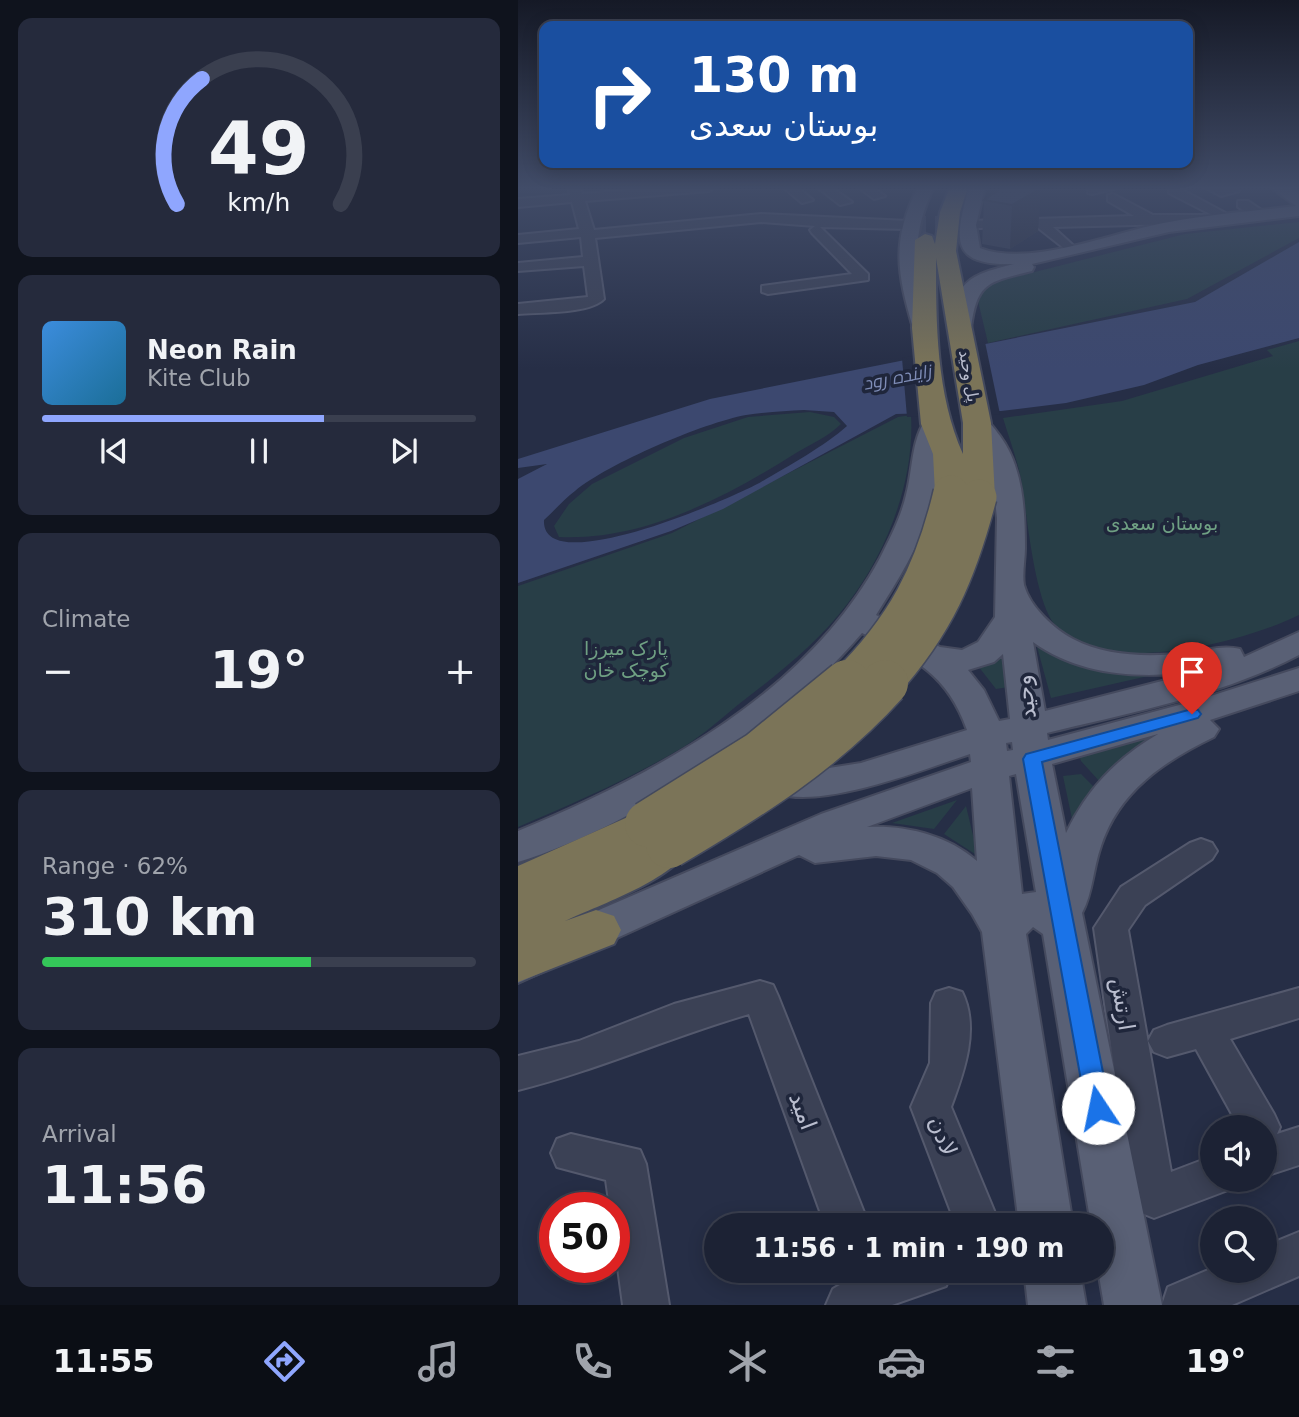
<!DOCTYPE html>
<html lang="en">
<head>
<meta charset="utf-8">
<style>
	:root { --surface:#1c2234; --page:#252a3c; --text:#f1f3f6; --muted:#a0a4ac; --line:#3a3f4f; --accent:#8fa6fe }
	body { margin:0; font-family:"DejaVu Sans",Cairo,sans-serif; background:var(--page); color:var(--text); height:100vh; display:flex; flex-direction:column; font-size:26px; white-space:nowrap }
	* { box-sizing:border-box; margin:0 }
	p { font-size:23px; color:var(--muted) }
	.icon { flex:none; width:38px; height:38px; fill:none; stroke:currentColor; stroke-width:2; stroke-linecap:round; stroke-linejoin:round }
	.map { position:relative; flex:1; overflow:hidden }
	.side { display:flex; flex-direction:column; gap:18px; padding:18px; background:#0f131d; width:518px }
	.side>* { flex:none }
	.top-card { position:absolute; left:21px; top:21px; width:654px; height:147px; border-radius:14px; box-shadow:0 4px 18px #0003,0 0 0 2px var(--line); background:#1a4fa0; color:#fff; overflow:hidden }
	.controls { position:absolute; left:682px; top:1115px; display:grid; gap:14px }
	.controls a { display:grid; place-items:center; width:77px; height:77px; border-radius:50%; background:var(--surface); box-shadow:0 4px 18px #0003,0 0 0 2px var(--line); font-size:35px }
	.speed { position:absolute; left:21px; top:1192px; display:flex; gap:14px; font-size:35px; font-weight:700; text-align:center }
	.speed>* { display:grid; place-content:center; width:91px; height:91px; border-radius:50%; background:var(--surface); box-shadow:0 4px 18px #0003,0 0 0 2px var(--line); line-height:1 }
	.speed .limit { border:10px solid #d22; background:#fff; color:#111 }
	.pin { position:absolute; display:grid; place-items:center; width:60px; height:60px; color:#fff; margin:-72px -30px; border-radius:50% 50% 50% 0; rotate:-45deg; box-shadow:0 0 7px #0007 }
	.pin .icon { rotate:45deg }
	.me { position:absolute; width:77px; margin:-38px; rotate:349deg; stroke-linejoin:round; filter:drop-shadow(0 0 5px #0008) }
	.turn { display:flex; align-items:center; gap:24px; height:147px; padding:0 35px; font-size:32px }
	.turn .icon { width:91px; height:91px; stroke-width:2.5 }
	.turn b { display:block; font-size:49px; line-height:60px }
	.big { font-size:52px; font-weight:700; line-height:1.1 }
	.side .widget { flex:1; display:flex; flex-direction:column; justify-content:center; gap:10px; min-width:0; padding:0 24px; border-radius:14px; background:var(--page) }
	.side .dial { align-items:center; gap:0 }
	.dial svg { height:182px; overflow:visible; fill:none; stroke:var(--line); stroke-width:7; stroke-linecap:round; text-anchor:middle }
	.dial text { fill:var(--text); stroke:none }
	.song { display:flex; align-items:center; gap:21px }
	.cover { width:84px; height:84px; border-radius:10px; background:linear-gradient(135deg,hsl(210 70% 55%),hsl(200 70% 35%)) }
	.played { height:7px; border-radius:4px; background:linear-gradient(90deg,var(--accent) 65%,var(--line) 65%) }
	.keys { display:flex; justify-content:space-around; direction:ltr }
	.heat { display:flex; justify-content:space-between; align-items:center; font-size:38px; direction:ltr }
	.charge { height:10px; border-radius:5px; background:linear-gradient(90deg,#34c759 62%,var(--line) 0) }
	.trip { position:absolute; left:186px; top:1213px; width:410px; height:70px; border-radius:35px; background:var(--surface); box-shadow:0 4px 18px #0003,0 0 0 2px var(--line); font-weight:700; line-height:70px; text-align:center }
	.menu { display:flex; height:112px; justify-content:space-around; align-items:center; background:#0b0e15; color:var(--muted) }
	.menu .icon { width:49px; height:49px }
	.menu .on { color:var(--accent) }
	.menu b { font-size:32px; color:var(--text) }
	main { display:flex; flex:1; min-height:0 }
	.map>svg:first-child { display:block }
	.green { fill:#283e47 }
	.water { fill:#3c486f; fill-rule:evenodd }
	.pier { fill:#262e46 }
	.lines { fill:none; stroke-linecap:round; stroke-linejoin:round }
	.major-tunnel { stroke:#3c435a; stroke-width:18; stroke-dasharray:18 9; stroke-linecap:butt }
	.minor-casing { stroke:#54596d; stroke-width:4 }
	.major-casing { stroke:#454a5e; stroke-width:4 }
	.highway-casing { stroke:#43495d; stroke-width:4 }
	.minor { fill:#3b4155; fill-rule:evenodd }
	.major { fill:#596075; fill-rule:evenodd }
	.highway { fill:#7b7458; fill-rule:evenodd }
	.highway-bridge-far1-casing { stroke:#43495d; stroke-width:38; stroke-linecap:butt }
	.highway-bridge-casing { stroke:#43495d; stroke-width:49; stroke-linecap:butt }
	.highway-bridge-far1 { stroke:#7b7458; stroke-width:35 }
	.highway-bridge { stroke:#7b7458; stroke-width:46 }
	.wall { fill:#373f55 }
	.shaded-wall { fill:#2d3345 }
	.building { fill:#404963; stroke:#2d3345; stroke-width:2 }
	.route { fill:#1a73e8; stroke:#114b97; stroke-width:2 }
	.labels { text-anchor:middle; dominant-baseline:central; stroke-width:7; stroke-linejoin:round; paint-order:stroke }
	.far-street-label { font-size:16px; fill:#b9bdce; stroke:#1f263b }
	.far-water-label { font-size:18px; font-style:italic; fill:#7f8db7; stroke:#1f263b }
	.park-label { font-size:19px; fill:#6fa083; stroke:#1f263b }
	.near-street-label { font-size:23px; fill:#b9bdce; stroke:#1f263b }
</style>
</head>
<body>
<main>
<section class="side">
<div class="widget dial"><svg viewBox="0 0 100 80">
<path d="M14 69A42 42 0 1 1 86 69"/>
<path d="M14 69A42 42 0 0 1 25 14" stroke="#8fa6fe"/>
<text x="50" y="56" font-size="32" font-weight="700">49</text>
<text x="50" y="72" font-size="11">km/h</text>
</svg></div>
<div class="widget">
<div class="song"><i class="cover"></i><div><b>Neon Rain</b><p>Kite Club</p></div></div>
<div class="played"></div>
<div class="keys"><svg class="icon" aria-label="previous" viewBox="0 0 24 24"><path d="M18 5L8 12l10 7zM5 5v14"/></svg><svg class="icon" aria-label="pause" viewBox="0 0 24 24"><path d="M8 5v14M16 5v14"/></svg><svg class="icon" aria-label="next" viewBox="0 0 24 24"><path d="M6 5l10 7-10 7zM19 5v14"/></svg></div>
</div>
<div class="widget"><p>Climate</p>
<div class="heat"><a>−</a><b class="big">19°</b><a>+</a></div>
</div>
<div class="widget"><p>Range · 62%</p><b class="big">310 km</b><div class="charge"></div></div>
<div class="widget"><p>Arrival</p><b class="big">11:56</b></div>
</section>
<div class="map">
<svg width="781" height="1305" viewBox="0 0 781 1305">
	<rect width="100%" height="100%" fill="#262e46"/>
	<path class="green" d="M781 222V238L669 299 470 343 459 297 465 285 667 234Z
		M781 341V615C727 642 582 680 537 625 516 600 509 514 503 479 499 459 491 438 485 418L604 401 755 356 749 350Z
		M292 412 316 417 323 424C310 437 293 444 278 453 208 497 126 541 41 537L36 526 51 504 74 484 166 438 230 417Z
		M393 415C397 480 369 552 330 603 301 642 260 674 221 704 204 718 186 734 167 746 114 778 56 803 0 827V586L154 533 380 417Z
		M515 632 648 672 533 698Z
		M484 652 491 687 478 689 460 666Z
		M637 734 582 782 563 761 560 752Z
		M563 774 577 788 557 833 545 776Z
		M439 800 416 829 374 823Z
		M448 806 460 856 426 834Z"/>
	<path class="water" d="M781 242V338L680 365 626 385 548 403 483 411 378 414 205 509 153 531 0 583V479L29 464 0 468V459L192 399 677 302ZM286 410 316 412 329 426C308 445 269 467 243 482 217 497 23 582 26 520 36 511 46 499 57 491 91 463 185 423 228 415 247 412 267 411 286 410Z"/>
	<path class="pier" d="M467 342 482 414 389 417 384 358Z"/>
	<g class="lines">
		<path class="major-tunnel" d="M390 225H449"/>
		<g class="minor-casing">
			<path id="minor" d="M50 187H62L64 194 150 187H197L191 191 67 201 76 230 243 214 390 221 397 225 390 229 302 227 350 274V280L250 294 244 292V286L334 274 294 233 292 230 297 226 243 222 77 238 86 299C72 314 21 312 0 314V304L70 297 66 266 0 271V263L65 257 63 237 0 243V235L61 229 54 202 0 207V199L52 195Z
				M265 187H279L295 200 284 203Z
				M299 187H313L334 202 322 205Z
				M340 187H354L367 196 356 199Z
				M570 187H604L574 194 570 193Z
				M651 187H659L713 216 699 223 535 227 559 249 552 253 519 227 505 225 449 229 442 225 449 221 616 216 590 201V195L595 194 635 215H694L651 193Z
				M686 187H715L721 191 703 196Z
				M720 201H730L752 216 740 219 720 207Z
				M683 839 694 843 699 851 694 859 627 905 610 930 653 1172 695 1156V1180H714L710 1190 636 1218 621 1212 615 1198 576 928 603 887 672 843Z
				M242 981 255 985 260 996 351 1225H307L231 1014C152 1037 80 1070 0 1090V1056L61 1041 156 1004Z
				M431 988 444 992C462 1028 446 1072 433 1107L482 1225H438L393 1107 412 1063 413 1003 418 992Z
				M781 988V1018L712 1039 756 1114 762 1127 759 1134 781 1127V1165L747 1176V1127H721L678 1049 649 1057 636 1052 630 1041 636 1030 649 1025Z
				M53 1134 122 1150 128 1164 151 1305H105L96 1238V1208H92L88 1180 39 1167 33 1153 39 1139Z
				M781 1232V1276L714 1305H644L650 1287 695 1268 747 1270V1246Z
				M347 1270H434L428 1286 374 1305H308L315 1289Z"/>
		</g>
		<g class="major-casing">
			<path id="major" d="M400 187H416C390 241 398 274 417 328L406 334 395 328C379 273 373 240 400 187Z
				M451 187H467L458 225 462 248C514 268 597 231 651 222 693 214 736 211 778 206L752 187H770L781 194V216L651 232 514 264 516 267 514 271C471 282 459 281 453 328L442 334 431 328C439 280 451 275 496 264 430 266 437 238 451 187Z
				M459 416C470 418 475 427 482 436 505 467 507 510 507 548 507 559 504 574 506 585 512 607 536 629 555 639 589 657 632 657 670 653 687 650 705 645 722 649L726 657 781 632V655C703 696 615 712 529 733L530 740 680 700 781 668V691L692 720 701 729 696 737C646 761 601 791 583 846 575 868 575 893 564 913L644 1305H586L580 1270 583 1225H573L525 934 515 927 508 934 555 1225H501L464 932 454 914 435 887 419 873 393 860 358 856 297 863 281 855 0 983V945L303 814 453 762 452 754C404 770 308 808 260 794L254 785 260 776 343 763 449 730C429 673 395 658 344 633 263 728 120 825 0 862V831C136 775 290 693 362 558 372 538 383 517 388 495 395 469 393 441 408 419H426L429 424C418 450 421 477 414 504 403 544 380 580 358 615L422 647 444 650 460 642 477 617 479 518 475 482 466 450 447 423 450 418ZM515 642C564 677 625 679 683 671L527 711ZM485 654 492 719 481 721 466 690 450 670 476 662ZM640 734C598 759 569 789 548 833L534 764ZM494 742 495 750 489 751 488 743ZM498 774 518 892 504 894 491 776ZM454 788 459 861C429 835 388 825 349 827Z
				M506 1270H562L568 1305H510Z"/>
		</g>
		<g class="highway-casing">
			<path id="highway" d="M432 187H450L442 212 438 251 473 423 477 497 472 504 461 507 450 504 446 498 433 502 422 500 417 493 415 454 403 424 394 328 397 240 407 234 414 236 417 244 422 212ZM418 258 445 423V454C418 394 418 323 418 258Z
				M130 808 146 812 153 824 151 828 168 833 174 845C155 880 83 904 47 921L78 910 96 916 103 930 96 944 0 982V866Z"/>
		</g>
		<use href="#minor" class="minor"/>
		<use href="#major" class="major"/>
		<use href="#highway" class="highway"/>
		<g class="highway-bridge-far1-casing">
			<path id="highway-bridge-far1" d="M327 685C386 627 414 573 433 493
				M365 685C419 625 441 573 461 497"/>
		</g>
		<g class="highway-bridge-casing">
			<path id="highway-bridge" d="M130 824 242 754 329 683
				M151 845C229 799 306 751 367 683"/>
		</g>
		<use href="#highway-bridge-far1" class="highway-bridge-far1"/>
		<use href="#highway-bridge" class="highway-bridge"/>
	</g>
	<path class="wall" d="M485 187 520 231 492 249 464 244 466 200Z"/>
	<path class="shaded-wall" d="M523 188 520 231 492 249 494 205Z"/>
	<path class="building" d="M485 187H517L523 188 494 205 466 200Z"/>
	<linearGradient id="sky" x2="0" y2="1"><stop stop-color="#151926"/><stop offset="0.51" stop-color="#414c68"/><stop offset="1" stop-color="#414c68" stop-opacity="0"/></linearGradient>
	<rect width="781" height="369" fill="url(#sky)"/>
	<path class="route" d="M674 709 680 710 683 714 680 718 524 762 592 1108 589 1115 580 1119 572 1115 568 1108 505 759 508 754Z"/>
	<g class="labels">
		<g class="far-street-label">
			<text transform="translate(451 376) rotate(80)">پل وحید</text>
		</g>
		<g class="far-water-label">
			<text transform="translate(379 377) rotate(-11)">زاینده رود</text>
		</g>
		<g class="park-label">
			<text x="644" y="523">بوستان سعدی</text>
			<text x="108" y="648">پارک میرزا<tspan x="108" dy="22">کوچک خان</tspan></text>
		</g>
		<g class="near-street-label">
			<text transform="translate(507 697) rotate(-97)">وحید</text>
			<text transform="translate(605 1004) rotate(81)">ارتش</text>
			<text transform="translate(285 1111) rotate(69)">امید</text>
			<text transform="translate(425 1136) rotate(69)">لادن</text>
		</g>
	</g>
</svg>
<div class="controls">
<a><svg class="icon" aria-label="sound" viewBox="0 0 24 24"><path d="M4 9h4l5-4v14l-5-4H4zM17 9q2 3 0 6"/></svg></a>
<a><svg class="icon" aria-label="search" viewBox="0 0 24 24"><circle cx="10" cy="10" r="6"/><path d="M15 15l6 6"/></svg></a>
</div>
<div class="speed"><div class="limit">50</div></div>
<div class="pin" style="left:674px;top:714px;background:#d93025"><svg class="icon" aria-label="arrive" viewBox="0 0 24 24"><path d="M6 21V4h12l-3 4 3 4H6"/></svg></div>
<svg class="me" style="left:580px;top:1108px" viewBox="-20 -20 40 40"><circle r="19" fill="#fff"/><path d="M0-13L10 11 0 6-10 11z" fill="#1a73e8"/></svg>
<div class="trip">11:56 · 1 min · 190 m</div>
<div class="top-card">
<div class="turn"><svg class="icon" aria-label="right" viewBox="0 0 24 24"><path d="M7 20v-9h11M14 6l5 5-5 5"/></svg><div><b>130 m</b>بوستان سعدی</div></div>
</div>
</div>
</main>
<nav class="menu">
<b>11:55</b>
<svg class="icon on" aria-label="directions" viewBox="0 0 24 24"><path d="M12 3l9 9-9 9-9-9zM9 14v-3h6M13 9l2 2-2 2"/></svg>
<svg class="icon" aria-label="music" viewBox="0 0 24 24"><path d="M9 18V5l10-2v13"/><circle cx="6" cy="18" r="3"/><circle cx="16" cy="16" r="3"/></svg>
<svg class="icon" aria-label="phone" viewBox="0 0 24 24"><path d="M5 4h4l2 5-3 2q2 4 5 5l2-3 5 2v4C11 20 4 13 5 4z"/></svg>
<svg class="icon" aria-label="climate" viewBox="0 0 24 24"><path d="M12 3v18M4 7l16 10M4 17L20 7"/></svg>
<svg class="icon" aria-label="car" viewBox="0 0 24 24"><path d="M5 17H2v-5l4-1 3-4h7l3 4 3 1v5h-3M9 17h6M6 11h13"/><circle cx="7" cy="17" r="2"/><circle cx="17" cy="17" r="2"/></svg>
<svg class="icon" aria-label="filters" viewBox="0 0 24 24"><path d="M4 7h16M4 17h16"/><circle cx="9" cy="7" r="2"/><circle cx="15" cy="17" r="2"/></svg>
<b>19°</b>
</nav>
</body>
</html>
